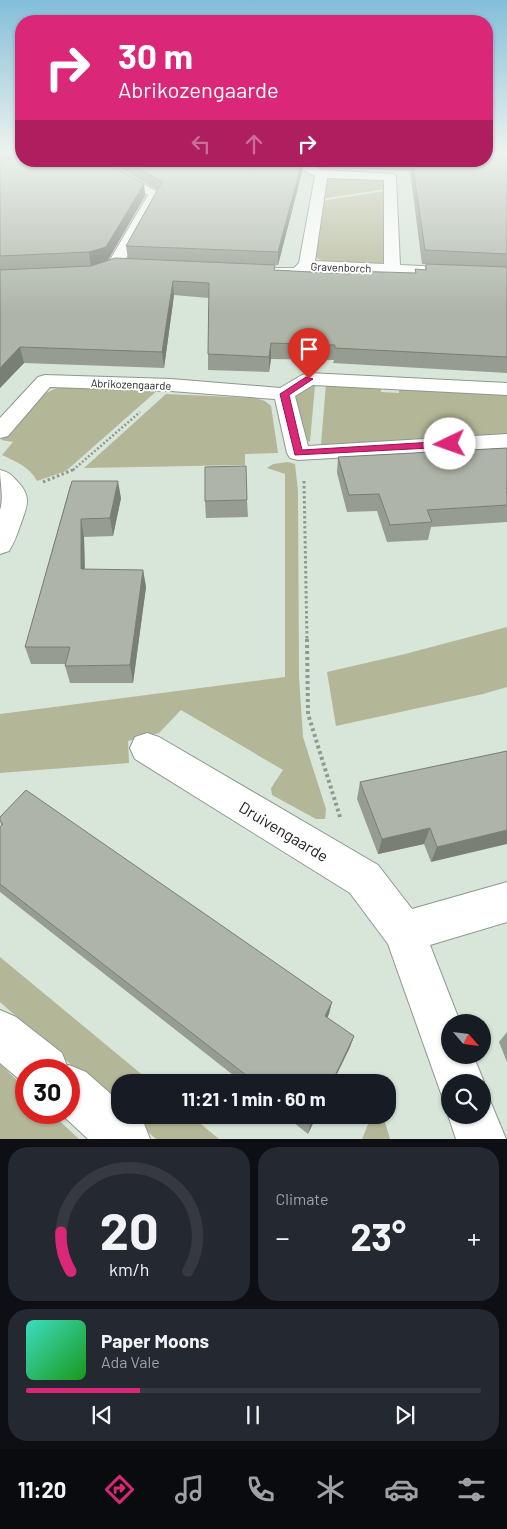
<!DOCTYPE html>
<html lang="en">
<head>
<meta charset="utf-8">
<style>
	:root { --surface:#171b24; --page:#242831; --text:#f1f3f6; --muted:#9ea1a6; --line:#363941; --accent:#db2777 }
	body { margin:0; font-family:Barlow,sans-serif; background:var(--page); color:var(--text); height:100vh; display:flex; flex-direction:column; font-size:19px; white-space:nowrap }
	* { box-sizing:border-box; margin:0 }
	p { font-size:16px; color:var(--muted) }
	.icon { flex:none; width:28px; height:28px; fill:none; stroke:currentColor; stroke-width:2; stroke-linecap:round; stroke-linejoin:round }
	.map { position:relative; height:1139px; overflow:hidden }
	.drawer { display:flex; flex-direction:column; gap:8px; padding:8px; background:#0d0f14; flex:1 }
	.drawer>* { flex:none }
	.hud { position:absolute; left:15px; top:15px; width:478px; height:152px; border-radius:20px; box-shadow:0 1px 4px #0004; background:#db2777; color:#fff; overflow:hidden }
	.needle { width:32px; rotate:118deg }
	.fabs { position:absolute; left:441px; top:1014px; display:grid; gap:10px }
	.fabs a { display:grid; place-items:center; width:50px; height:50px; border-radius:50%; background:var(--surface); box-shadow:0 1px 4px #0004; font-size:25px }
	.speed { position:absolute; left:15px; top:1059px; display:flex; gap:10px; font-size:25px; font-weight:700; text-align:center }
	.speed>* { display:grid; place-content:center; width:65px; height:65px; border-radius:50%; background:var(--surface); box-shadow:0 1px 4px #0004; line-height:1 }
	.speed .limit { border:8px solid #d22; background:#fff; color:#111 }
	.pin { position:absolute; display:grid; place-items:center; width:42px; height:42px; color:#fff; margin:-51px -21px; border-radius:50% 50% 50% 0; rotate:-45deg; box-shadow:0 0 5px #0007 }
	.pin .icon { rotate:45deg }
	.me { position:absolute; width:55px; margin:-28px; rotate:267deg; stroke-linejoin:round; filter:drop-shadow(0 0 4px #0008) }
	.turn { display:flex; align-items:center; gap:18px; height:105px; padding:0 20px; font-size:22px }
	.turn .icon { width:65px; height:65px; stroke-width:2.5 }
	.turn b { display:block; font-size:35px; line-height:42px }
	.lanes { display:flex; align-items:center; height:48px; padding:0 20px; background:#0003; justify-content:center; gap:25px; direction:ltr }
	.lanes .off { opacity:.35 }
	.big { font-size:38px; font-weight:700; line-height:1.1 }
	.drawer .widget { flex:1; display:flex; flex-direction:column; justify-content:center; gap:8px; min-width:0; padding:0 18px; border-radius:20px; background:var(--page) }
	.drawer .dial { align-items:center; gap:0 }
	.dial svg { height:130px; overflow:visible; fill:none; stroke:var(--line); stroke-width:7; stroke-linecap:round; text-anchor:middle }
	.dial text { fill:var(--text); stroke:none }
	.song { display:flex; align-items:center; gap:15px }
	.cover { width:60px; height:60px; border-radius:8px; background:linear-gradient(135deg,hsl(170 70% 55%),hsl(120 70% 35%)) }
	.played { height:5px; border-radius:2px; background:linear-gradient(90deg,var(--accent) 25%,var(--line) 25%) }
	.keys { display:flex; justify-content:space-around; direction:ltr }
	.heat { display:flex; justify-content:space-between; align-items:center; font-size:28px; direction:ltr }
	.drawer .tiles { flex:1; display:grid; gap:8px; grid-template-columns:1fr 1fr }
	.widget:last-child { grid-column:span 2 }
	.trip { position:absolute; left:111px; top:1074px; width:285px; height:50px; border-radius:20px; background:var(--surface); box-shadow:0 1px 4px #0004; font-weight:700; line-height:50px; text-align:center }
	.dock { display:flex; height:80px; justify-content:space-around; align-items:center; background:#090b0e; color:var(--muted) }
	.dock .icon { width:35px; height:35px }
	.dock .active { color:var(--accent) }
	.dock b { font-size:22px; color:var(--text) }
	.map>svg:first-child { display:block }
	.green { fill:#b4b797 }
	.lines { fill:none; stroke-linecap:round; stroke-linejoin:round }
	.street-casing { stroke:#8d988e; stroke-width:2 }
	.path-far2 { stroke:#8f9990; stroke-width:2.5; stroke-dasharray:2 2; stroke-linecap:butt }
	.path-far1 { stroke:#8f9990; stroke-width:3; stroke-dasharray:2.5 2.5; stroke-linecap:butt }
	.path { stroke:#8f9990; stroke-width:4; stroke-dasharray:3 3; stroke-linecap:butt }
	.street { fill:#fff; fill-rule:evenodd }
	.wall { fill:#969c90 }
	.shaded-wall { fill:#7a7f76 }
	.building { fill:#aeb5a8; stroke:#7a7f76 }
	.route { fill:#db2777; stroke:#8e194d }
	.labels { text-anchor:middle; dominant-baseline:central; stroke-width:4; stroke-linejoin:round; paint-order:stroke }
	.far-street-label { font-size:11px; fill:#202420; stroke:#fff }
	.near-street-label { font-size:16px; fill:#202420; stroke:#fff }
</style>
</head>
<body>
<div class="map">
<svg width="507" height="1139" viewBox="0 0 507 1139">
	<rect width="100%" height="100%" fill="#d8e5d9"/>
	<path class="green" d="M329 178 381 180 385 183V189L321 199 324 181Z
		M385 191 384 262 379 264 327 263 315 257 322 201Z
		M326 384 381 387V392L399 393V388L507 395V436L329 445 321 444Z
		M68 385 159 389 66 471 37 481C30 467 15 461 2 455L13 442 1 440C22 414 33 393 68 385Z
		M315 385 310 442 302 437 295 397 298 393Z
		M166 394 255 398 265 401 271 406 278 453 245 454V465L84 468Z
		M288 462 295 464 298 491 299 677 303 737 326 809 325 819H316L272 795 271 788 283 770 181 710 159 733 128 741 129 763 0 773V714L285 677V474L267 468 273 464Z
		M507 627V687L483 694 336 726 327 672 405 654Z
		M0 957 151 1082H120V1108L0 1002Z
		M0 1064 26 1089V1112L51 1113 79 1139H0Z
		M128 1115H190L219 1139H156Z
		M372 1115H383L390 1139H362Z"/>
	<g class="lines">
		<g class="street-casing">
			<path id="street" d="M88 161H103L161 194 121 268H109L107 265 148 195Z
				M283 161H300L323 170 394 174 396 177 400 265 507 270V280L311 270 304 276 298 278 256 274 254 271 256 268H294L299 263 315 176ZM327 178 384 180V264L315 261Z
				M309 373 507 383V395L313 385 295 396 308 446 507 434V448L298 460 290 458 287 453 275 399 171 391 50 387 8 436 0 438V418L38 377 45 375 171 379 280 388 302 375Z
				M0 470C8 472 11 474 16 480 33 497 27 506 20 526 17 535 14 543 9 551L0 554V510C4 498 0 483 0 470Z
				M147 733 159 737 378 865 412 909 507 882V922L430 945 460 1022H450V1055H473L484 1082 482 1085V1082H450V1102L443 1099 388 944 350 893 135 759 130 748 135 737Z
				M0 1010 16 1017 62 1053 67 1066 69 1065 86 1072 120 1102V1115H135L143 1121 150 1139H88L59 1112H69V1070H26V1085L0 1063Z
				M482 1095 489 1098 506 1139H456L448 1115 450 1109V1115H482Z"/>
		</g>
		<path class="path-far2" d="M73 470 140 412"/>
		<path class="path-far1" d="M304 481 307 641
			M43 482 75 469"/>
		<path class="path" d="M307 639 308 714 340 817"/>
		<use href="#street" class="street"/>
	</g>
	<path class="wall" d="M0 151H21V161L144 184 145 196 108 260 128 259 126 246 157 190 107 161H302V172L278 265H275V270L349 274 415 273V269L425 270 426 264H422L410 171 323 168 306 161H486L507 151V373L333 363 334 360 271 359 269 372 208 370V354L209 298 174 295 164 368 24 363 0 388Z
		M507 448V522L431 527 428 540 387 542 377 511 347 512 337 473 338 457Z
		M70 486 121 498 113 536 84 537 85 569 143 570 146 587 133 683H70L65 666V664H31L25 647Z
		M247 500 248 517 206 518 205 501Z
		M507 751 431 862 424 844 378 854 357 799 360 782Z
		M0 817 332 1002 327 1018 354 1036 350 1047 333 1082H242L0 892V827L1 826Z
		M507 1032V1062L499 1042Z
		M284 1115H317L308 1134Z"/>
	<path class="shaded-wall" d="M0 151H19L21 158 0 161Z
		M302 161V172L278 265V252Z
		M144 184 145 196 108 260 91 266 89 252Z
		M173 281 174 295 164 368 162 352Z
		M271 343V359L269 372V357Z
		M20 347 24 363 0 388V368Z
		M118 481 121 498 113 536 110 518Z
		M81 519 84 537 85 586 81 569Z
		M143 570 146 587 133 683 130 665Z
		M430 828 424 844 378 854 382 839Z
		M507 830V844L431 862 437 847Z
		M332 1002 329 1014 323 1027 325 1016Z
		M354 1036 350 1047 333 1082H332Z
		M316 1115H317L308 1134 310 1126Z"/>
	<path class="building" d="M486 151H507V254L425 250 412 161H486Z
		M21 157V161H103L144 184 106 247 89 252 0 256V161Z
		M126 161H302L278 252 126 246 162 182Z
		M115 258 275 265 274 270 349 274V271L416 273 415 269 426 270V264L507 267V357L335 348V345L271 343 269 357 208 354 209 283 173 281 162 352 20 347 0 368V270L91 266Z
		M507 448V488H506L507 489V505L427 510 432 522 390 525 379 494 349 495 338 457Z
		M246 466 247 500 205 501V467Z
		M72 481H118L110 518 81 519V569L143 570 130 665 65 666 70 647H25Z
		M507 751V830L437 847 430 828 382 839 360 782Z
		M26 790 332 1002 325 1016 354 1036 332 1082H255L0 884V827L3 824 0 821V817Z
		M297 1115H316L310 1126Z"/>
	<linearGradient id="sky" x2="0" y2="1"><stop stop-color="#83bed9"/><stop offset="0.49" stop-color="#edf3ee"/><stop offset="1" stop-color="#edf3ee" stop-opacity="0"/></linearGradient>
	<rect width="507" height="311" fill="url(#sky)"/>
	<path class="route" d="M306 377 313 379 289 395 302 450 450 441 454 444 450 447 295 455 280 394Z"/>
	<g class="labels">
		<g class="far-street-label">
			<text transform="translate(341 267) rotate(2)">Gravenborch</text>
			<text transform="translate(131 384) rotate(2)">Abrikozengaarde</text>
		</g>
		<g class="near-street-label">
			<text transform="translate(284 831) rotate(31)">Druivengaarde</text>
		</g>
	</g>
</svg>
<div class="fabs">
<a><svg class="needle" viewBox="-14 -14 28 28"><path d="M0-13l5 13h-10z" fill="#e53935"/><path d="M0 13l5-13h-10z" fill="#9ea1a6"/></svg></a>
<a><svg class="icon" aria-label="search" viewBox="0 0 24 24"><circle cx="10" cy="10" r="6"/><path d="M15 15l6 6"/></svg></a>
</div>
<div class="speed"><div class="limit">30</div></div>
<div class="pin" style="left:309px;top:379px;background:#d93025"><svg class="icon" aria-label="arrive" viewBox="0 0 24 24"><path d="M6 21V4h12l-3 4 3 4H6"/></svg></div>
<svg class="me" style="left:450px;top:444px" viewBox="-20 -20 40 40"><circle r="19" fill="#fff"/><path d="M0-13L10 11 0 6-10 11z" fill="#db2777"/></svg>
<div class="trip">11:21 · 1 min · 60 m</div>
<div class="hud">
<div class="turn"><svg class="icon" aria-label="right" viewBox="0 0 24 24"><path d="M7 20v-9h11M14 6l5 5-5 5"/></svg><div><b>30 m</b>Abrikozengaarde</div></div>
<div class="lanes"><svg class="icon off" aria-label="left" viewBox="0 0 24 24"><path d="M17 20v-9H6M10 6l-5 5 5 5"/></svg><svg class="icon off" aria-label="ahead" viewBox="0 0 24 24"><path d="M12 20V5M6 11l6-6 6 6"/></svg><svg class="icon" aria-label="right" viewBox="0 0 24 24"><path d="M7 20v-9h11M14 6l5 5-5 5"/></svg></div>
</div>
</div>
<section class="drawer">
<div class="tiles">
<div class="widget dial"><svg viewBox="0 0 100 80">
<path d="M14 69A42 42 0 1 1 86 69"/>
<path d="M14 69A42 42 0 0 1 8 45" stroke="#db2777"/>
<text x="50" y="56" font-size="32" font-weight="700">20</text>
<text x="50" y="72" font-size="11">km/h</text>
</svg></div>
<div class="widget"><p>Climate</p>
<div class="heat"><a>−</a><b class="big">23°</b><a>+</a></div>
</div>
<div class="widget">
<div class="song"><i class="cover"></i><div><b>Paper Moons</b><p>Ada Vale</p></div></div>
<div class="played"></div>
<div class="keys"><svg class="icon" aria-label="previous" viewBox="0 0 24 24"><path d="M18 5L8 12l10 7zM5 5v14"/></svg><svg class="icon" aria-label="pause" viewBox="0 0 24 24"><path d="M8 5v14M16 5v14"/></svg><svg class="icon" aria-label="next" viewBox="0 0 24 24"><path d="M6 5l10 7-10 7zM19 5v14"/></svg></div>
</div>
</div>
</section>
<nav class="dock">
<b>11:20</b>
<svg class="icon active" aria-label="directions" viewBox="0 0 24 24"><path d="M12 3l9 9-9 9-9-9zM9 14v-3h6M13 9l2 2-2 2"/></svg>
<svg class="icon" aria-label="music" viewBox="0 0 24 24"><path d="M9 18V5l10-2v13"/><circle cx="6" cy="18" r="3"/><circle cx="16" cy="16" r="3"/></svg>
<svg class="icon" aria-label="phone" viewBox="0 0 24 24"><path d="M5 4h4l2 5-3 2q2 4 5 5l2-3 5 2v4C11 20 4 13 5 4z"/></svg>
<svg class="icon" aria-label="climate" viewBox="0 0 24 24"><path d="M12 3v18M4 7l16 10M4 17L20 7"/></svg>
<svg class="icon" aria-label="car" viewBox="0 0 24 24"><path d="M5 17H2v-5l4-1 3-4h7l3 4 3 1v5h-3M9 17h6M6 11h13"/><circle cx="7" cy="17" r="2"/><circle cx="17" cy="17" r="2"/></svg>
<svg class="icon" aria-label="filters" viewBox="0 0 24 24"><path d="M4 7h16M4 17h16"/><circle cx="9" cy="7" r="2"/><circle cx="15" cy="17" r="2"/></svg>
</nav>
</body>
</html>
